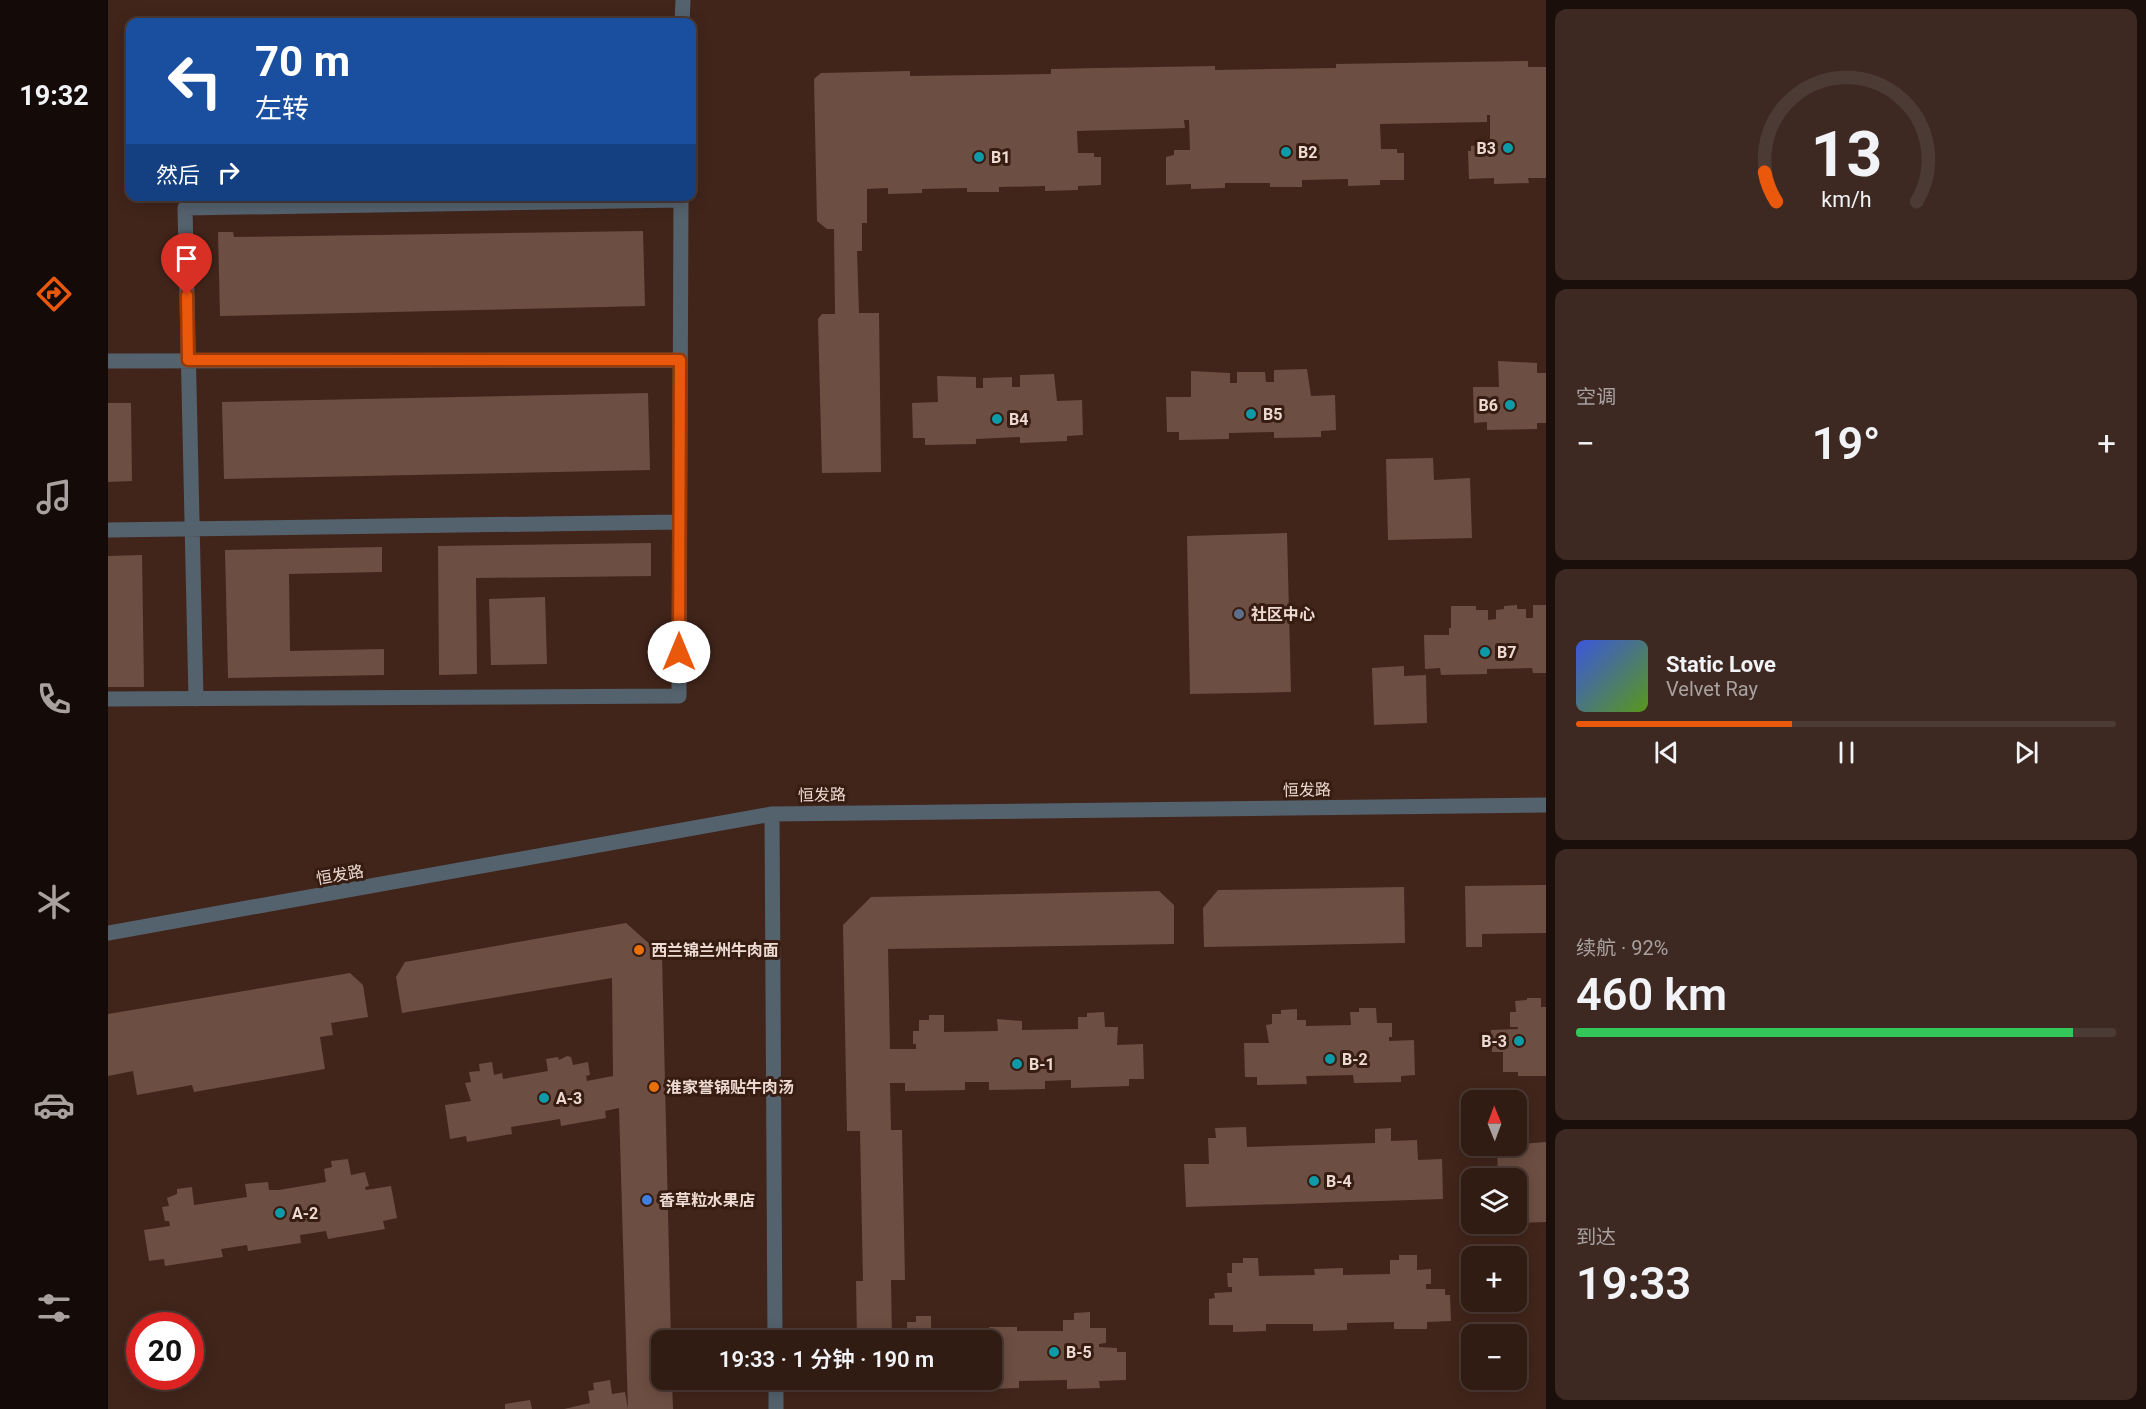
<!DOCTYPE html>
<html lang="zh">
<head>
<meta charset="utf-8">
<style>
	:root { --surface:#311c14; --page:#3d2922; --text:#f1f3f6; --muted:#a8a1a0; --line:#4c3a34; --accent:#ea580c }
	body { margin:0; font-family:Roboto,"Noto Sans SC",sans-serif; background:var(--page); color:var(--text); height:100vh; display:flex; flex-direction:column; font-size:22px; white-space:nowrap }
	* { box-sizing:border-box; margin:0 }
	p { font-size:20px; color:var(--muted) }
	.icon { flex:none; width:33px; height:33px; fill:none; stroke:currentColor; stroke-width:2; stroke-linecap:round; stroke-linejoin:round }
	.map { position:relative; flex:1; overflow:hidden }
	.drawer { display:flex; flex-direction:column; gap:9px; padding:9px; background:#1b0f0b; width:600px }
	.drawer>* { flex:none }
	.top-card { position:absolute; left:18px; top:18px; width:570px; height:183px; border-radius:12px; box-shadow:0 3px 15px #0003,0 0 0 2px var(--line); background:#1a4fa0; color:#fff; overflow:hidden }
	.needle { width:39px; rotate:359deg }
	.buttons { position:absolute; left:1353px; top:1090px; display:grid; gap:12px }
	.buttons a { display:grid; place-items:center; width:66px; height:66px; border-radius:12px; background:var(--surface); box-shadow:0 3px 15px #0003,0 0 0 2px var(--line); font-size:30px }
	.speed { position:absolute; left:18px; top:1312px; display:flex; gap:12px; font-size:30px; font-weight:700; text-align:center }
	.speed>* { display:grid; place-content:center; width:78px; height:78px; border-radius:50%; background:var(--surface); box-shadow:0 3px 15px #0003,0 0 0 2px var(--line); line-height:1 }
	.speed .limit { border:9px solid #d22; background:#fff; color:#111 }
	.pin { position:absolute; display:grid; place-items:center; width:51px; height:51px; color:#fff; margin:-62px -26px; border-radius:50% 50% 50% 0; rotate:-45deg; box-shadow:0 0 6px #0007 }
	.pin .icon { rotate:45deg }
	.me { position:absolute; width:66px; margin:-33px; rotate:0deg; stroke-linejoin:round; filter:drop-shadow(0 0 4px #0008) }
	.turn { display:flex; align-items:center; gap:21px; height:126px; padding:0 30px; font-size:27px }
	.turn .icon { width:78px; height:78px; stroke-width:2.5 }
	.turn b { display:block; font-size:42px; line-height:51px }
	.then { display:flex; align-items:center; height:57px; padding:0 30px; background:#0003; gap:12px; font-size:22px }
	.big { font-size:45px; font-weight:600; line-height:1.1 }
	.drawer .tile { flex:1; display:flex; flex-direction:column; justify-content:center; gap:9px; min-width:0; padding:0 21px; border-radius:12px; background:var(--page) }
	.drawer .dial { align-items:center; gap:0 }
	.dial svg { height:156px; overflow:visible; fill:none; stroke:var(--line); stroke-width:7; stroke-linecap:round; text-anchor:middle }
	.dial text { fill:var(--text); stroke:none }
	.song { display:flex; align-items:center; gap:18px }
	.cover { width:72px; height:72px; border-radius:9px; background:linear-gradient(135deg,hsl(230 70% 55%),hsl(90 70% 35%)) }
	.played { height:6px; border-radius:3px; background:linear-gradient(90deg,var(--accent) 40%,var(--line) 40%) }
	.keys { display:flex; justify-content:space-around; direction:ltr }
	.heat { display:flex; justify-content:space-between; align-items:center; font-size:33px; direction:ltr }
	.charge { height:9px; border-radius:4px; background:linear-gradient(90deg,#34c759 92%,var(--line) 0) }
	.trip { position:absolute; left:543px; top:1330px; width:351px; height:60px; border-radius:12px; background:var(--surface); box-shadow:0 3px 15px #0003,0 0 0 2px var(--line); font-weight:600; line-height:60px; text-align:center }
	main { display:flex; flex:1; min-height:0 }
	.menu { display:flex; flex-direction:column; width:108px; justify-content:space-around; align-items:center; background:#140b08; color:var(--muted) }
	.menu .icon { width:42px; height:42px }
	.menu .current { color:var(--accent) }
	.menu b { font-size:27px; color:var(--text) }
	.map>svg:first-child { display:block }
	.building { fill:#6d4e42 }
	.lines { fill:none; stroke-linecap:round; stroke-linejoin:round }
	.lane { stroke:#54626e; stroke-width:15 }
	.street { stroke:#54626e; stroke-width:15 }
	.route-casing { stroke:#983908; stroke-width:15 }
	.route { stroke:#ea580c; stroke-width:10 }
	.culture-dot { fill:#0f9aa8; stroke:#361c11; stroke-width:2 }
	.service-dot { fill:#5c6f8a; stroke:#361c11; stroke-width:2 }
	.food-dot { fill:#e8710a; stroke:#361c11; stroke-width:2 }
	.shop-dot { fill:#3f7fe0; stroke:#361c11; stroke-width:2 }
	.labels { text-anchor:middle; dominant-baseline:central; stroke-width:6; stroke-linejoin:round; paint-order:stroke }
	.poi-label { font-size:16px; font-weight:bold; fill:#eddad3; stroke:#361c11; text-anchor:start }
	.street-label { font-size:16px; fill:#eddad3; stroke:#361c11 }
</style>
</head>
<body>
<main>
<nav class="menu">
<b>19:32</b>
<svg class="icon current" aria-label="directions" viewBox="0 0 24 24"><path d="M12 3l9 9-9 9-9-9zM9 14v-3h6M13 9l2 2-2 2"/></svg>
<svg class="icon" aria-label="music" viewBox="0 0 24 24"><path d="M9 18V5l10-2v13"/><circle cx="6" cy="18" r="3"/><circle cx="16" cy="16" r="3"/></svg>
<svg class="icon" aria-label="phone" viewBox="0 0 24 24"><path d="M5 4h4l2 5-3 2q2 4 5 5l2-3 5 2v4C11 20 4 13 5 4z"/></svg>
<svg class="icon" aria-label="climate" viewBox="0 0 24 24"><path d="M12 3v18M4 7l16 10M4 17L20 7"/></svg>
<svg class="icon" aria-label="car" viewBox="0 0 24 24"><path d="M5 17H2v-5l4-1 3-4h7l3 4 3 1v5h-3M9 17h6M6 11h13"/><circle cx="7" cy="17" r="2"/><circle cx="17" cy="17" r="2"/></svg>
<svg class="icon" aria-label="filters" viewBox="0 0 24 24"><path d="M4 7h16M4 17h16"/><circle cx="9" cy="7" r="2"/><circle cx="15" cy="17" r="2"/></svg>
</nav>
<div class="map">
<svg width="1438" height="1409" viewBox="0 0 1438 1409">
	<rect width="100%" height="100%" fill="#41251b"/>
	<path class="building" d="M1420 61V67H1438V178H1420L1421 183 1386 184V178L1361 179 1360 151H1363V146L1385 143V139H1382V115H1379V122L1272 124 1273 149H1289V153H1296V180H1272V185L1240 186V179L1194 180V187H1162V183H1117V188L1083 189V184L1058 185V157L1066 155V150H1082L1081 120H1076L1077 128 969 131 970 153H986V157H993V185L970 186V190L937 191V186L891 187V192H859V188L814 189V193L780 194V188L759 189V223H754V251H749L751 313H771L773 472 714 473 710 319 714 314H727L726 229H719L709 221 706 79 713 73 802 71V76L943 74V69L991 68 1107 66V70L1228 68V64Z
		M535 231 537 306 112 316 110 232H125L126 237Z
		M1390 361 1429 363V373H1438V423H1429V429L1379 430V422L1366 423 1365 387H1391Z
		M1199 369 1203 396 1227 395 1228 430 1213 431V437L1166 438V432L1121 433V439L1071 440V432H1059L1058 397H1083V371L1122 373V383H1129V372H1157L1158 382H1166V370Z
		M946 374 949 401 974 400 975 435 959 436V441L912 443V437L868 439V444L817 445V438H805L804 403 830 402 829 376 868 377V388H875V378L904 377V387H912V375Z
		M540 393 542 470 116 479 114 402Z
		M0 403H23L24 481 0 482Z
		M1325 458 1326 480 1362 478 1364 538 1280 540 1278 459Z
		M1179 533 1183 692 1082 694 1079 536Z
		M543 543V576L368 578 369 674 331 675 330 546Z
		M274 547V572L181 574 182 651 276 649V675L120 678 117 550Z
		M34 555 36 687H0V556Z
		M437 597 439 664 383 665 381 599Z
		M1409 605V609H1418V618H1425V605H1438V673H1425L1424 668 1379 669V674L1333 675 1332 668 1317 669 1316 635H1341V628H1343V606H1368V610H1380V620L1388 619V610L1396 609V606Z
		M1296 666V676L1318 675 1319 723 1266 725 1264 668Z
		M1438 885V933L1374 934V947H1358L1357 886Z
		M1296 887 1297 943 1096 947 1095 908 1110 890Z
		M1051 891 1066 905V944L780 949 782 1049H808V1044H805V1031H811V1020H821V1015H836V1032L890 1031 889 1019 914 1021V1030L970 1029V1017H979V1013L996 1012 997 1027H1010L1009 1045 1035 1044 1036 1079H1021V1086L963 1088V1080L937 1081V1089L881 1090V1082H857V1090L797 1091V1083H782L783 1130H794L797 1280H783L784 1341H749L748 1281H755L752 1131H739L735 925 763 897Z
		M518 923 554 955 563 1341H554V1380H564L565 1409H520L511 1108 497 1111 498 1118 453 1126 452 1119 403 1127 404 1134 359 1142 358 1136 342 1139 337 1105 363 1101 357 1083 363 1082 361 1072 372 1071 371 1064 384 1062 386 1075 394 1073 395 1079 440 1071 438 1059 450 1057 451 1060 459 1056 463 1057 465 1065 480 1062 482 1075 478 1076 479 1081 505 1076 504 978 294 1013 288 977 297 962Z
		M242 973 255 985 260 1017 223 1023 225 1035 212 1037 217 1069 86 1092 84 1085 29 1095 25 1071 0 1076V1014Z
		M1419 998H1433V1007H1438V1076H1410V1072H1395V1052H1384L1383 1030 1410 1029V1027H1402V1012H1408L1407 1001 1419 1000Z
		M1251 1008H1268L1269 1023H1284V1037H1281V1041L1306 1040 1307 1075 1293 1076V1082L1246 1083 1245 1075 1198 1076 1199 1084 1149 1085V1077H1137L1136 1043H1161L1158 1025 1164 1024V1014H1173V1010L1189 1009V1020H1198V1026L1243 1025 1242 1012H1251Z
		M1138 1127 1139 1147 1267 1143V1129L1283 1128V1141L1309 1140 1310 1160 1334 1159 1335 1199 1078 1207 1076 1164H1101L1100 1138H1108L1107 1128Z
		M1438 1142V1222L1408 1223V1179H1390L1389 1146Z
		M240 1159 243 1175 257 1172 261 1186 257 1187 258 1190 283 1186 289 1218 275 1221 277 1229 220 1239 218 1231 192 1235 193 1243 140 1251 139 1245 113 1249 115 1257 57 1266 56 1259 41 1261 36 1230 62 1226 61 1221H57L54 1207 61 1206 59 1198 69 1194V1189L84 1187 86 1205 139 1197 137 1184 160 1182 161 1190H171L218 1182 216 1169 224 1167 223 1161Z
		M1291 1255H1309V1270L1323 1269V1284H1318V1289H1337V1295H1342L1343 1321 1319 1322V1329H1286V1322L1239 1323V1330L1205 1331V1324H1158V1331L1125 1332V1325H1101V1299L1107 1298 1106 1293 1124 1292V1287H1120L1119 1273H1124V1263H1135V1258H1150L1151 1276 1207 1275 1206 1269 1235 1268V1275L1282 1274V1260H1291Z
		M982 1312V1328H998V1343L991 1344V1347L1009 1348V1352H1018V1380L991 1381 992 1388 959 1389V1380L911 1381V1388L880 1389V1380H884V1341H792V1331H799V1322H808V1316H823V1333L882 1332 881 1327H909V1331H955V1320H966V1313Z
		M502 1380 504 1394 517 1392 520 1409H456L482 1403 480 1391 486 1390 485 1383Z
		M750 1380H863V1382L833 1383V1391H800V1388H774V1385H750Z
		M422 1400 424 1409H397V1404Z"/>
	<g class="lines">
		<path class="lane" d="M574 22 575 0
			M0 361 572 360
			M0 530 571 522
			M0 699 571 696 573 196
			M88 699 77 208 573 200"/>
		<path class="street" d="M664 814 667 1341
			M0 933 664 814 1438 805
			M668 1380V1409"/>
	</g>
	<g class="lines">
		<g class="route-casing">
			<path id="route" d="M79 295 80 360H572L571 652"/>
		</g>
		<use href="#route" class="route"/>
	</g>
	<g class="culture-dot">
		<circle cx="1400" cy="148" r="6"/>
		<circle cx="1178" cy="152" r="6"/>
		<circle cx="871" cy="157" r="6"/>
		<circle cx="1402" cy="405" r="6"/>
		<circle cx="1143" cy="414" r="6"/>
		<circle cx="889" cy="419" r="6"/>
		<circle cx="1377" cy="652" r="6"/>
		<circle cx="1411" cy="1041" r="6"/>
		<circle cx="1222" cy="1059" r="6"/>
		<circle cx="909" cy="1064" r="6"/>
		<circle cx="436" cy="1098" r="6"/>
		<circle cx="1206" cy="1181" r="6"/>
		<circle cx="172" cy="1213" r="6"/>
		<circle cx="946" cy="1352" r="6"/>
	</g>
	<circle class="service-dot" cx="1131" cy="614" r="6"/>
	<g class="food-dot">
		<circle cx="531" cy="950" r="6"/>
		<circle cx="546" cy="1087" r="6"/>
	</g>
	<circle class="shop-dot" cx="539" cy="1200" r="6"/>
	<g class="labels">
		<g class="poi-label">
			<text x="1388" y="148" text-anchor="end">B3</text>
			<text x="1190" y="152">B2</text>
			<text x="883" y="157">B1</text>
			<text x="1390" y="405" text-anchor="end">B6</text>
			<text x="1155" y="414">B5</text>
			<text x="901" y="419">B4</text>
			<text x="1143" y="614">社区中心</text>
			<text x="1389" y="652">B7</text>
			<text x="543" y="950">西兰锦兰州牛肉面</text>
			<text x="1399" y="1041" text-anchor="end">B-3</text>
			<text x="1234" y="1059">B-2</text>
			<text x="921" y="1064">B-1</text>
			<text x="558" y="1087">淮家誉锅贴牛肉汤</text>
			<text x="448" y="1098">A-3</text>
			<text x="1218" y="1181">B-4</text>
			<text x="551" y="1200">香草粒水果店</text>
			<text x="184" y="1213">A-2</text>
			<text x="958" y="1352">B-5</text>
		</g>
		<g class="street-label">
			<text transform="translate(1199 790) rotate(-1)">恒发路</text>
			<text transform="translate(714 795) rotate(-1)">恒发路</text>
			<text transform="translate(232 875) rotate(-10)">恒发路</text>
		</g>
	</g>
</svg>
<div class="buttons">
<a><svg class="needle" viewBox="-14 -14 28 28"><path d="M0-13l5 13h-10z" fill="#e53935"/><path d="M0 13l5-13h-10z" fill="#a8a1a0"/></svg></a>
<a><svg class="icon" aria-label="layers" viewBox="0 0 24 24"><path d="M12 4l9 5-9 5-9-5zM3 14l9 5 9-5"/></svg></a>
<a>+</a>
<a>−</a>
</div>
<div class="speed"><div class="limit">20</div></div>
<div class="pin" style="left:79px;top:295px;background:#d93025"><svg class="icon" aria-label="arrive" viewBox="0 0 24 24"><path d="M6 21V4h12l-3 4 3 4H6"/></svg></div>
<svg class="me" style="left:571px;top:652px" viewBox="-20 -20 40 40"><circle r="19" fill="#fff"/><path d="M0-13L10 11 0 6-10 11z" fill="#ea580c"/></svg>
<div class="trip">19:33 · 1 分钟 · 190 m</div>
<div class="top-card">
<div class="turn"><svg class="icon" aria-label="left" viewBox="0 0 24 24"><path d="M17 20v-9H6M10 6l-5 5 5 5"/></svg><div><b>70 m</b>左转</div></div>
<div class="then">然后<svg class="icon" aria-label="right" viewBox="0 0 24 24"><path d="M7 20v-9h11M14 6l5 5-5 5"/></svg></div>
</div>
</div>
<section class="drawer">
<div class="tile dial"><svg viewBox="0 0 100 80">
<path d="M14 69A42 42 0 1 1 86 69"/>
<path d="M14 69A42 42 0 0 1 8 54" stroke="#ea580c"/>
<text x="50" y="56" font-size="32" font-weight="700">13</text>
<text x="50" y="72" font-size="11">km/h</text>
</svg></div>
<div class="tile"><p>空调</p>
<div class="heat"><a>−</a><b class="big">19°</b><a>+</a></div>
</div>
<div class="tile">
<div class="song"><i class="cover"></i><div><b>Static Love</b><p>Velvet Ray</p></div></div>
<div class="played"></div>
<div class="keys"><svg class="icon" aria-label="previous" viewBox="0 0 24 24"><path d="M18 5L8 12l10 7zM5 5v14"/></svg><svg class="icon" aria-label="pause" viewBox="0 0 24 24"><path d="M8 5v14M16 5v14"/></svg><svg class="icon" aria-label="next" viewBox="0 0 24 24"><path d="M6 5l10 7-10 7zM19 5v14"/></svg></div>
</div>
<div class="tile"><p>续航 · 92%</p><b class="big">460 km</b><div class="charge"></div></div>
<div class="tile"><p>到达</p><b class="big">19:33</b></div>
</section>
</main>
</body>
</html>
